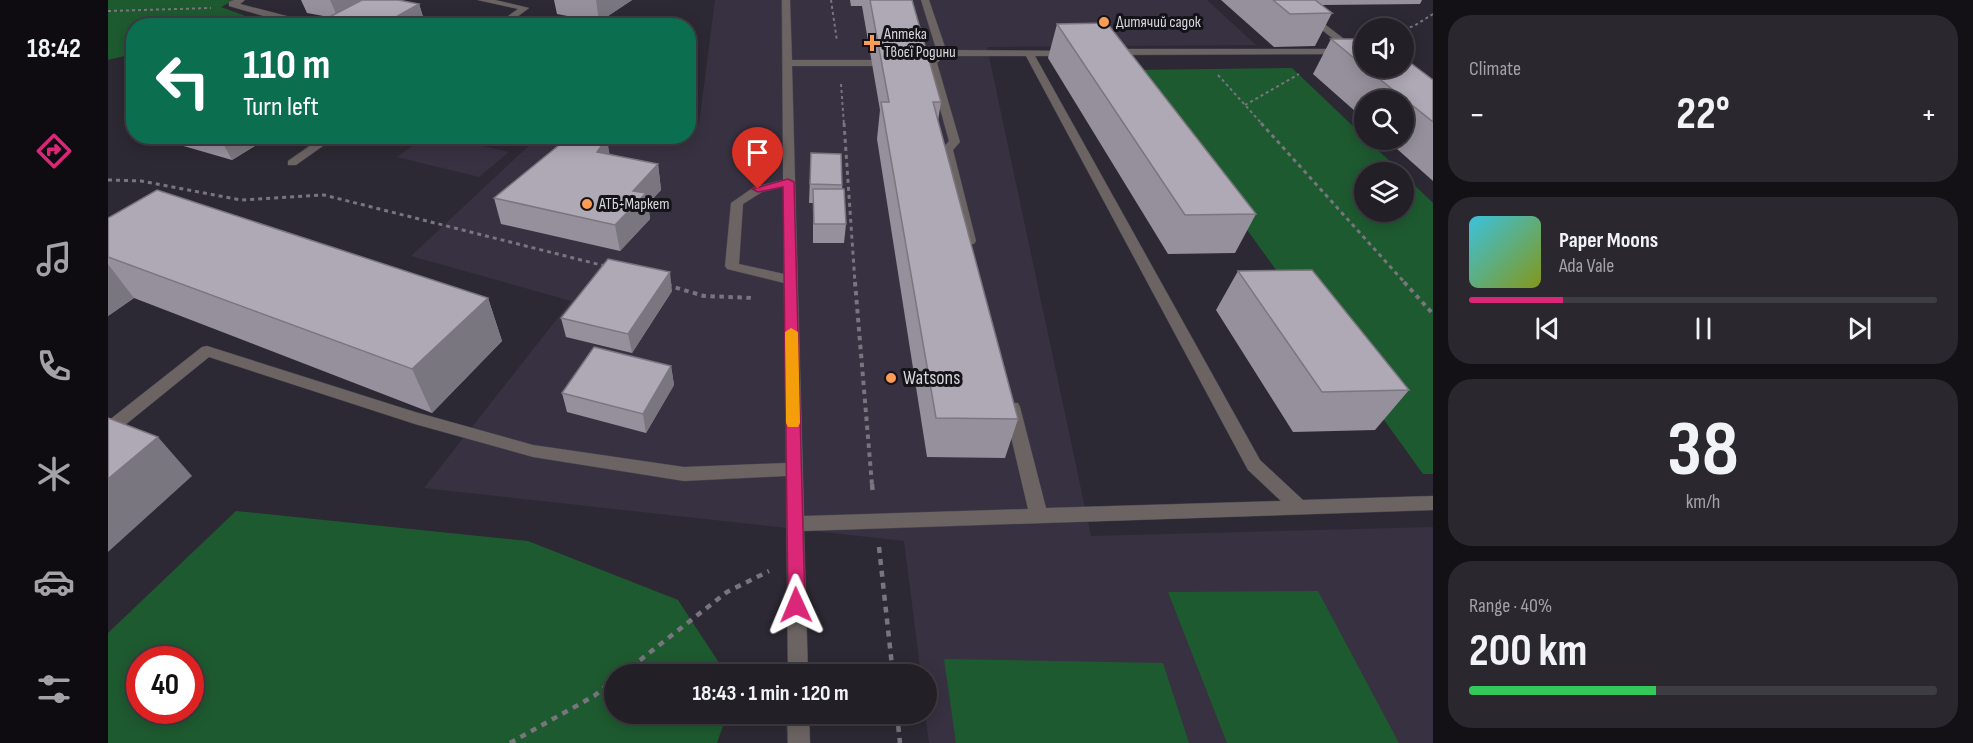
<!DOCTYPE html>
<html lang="en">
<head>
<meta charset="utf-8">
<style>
	:root { --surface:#221f27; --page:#2a272f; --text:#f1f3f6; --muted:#a2a2a7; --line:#3f3d44; --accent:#db2777 }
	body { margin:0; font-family:"Sofia Sans Condensed",sans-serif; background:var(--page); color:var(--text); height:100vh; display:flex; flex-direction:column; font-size:22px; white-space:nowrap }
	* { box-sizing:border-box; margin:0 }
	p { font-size:20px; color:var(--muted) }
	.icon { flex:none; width:33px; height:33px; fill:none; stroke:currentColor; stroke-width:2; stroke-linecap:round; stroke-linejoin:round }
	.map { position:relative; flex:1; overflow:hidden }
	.panel { display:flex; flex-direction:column; gap:15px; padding:15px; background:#131115; width:540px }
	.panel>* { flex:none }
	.top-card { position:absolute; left:18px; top:18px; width:570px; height:126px; border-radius:24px; box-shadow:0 3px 15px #0003,0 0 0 2px var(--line); background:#0b6e4f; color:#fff; overflow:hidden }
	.fabs { position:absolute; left:1246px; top:18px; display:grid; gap:12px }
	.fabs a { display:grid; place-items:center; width:60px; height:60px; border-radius:50%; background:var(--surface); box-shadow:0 3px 15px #0003,0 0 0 2px var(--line); font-size:30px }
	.speed { position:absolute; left:18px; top:646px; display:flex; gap:12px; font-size:30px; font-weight:700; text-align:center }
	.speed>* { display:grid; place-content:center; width:78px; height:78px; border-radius:50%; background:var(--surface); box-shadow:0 3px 15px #0003,0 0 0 2px var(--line); line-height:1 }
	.speed .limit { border:9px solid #d22; background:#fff; color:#111 }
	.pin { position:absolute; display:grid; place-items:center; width:51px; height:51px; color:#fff; margin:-62px -26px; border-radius:50% 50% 50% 0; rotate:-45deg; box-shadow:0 0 6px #0007 }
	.pin .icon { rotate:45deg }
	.me { position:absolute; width:66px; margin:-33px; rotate:359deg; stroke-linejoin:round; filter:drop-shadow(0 0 4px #0008) }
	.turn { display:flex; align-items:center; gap:21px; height:126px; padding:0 18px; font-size:27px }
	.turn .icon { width:78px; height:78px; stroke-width:2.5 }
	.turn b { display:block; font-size:42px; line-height:51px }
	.big { font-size:45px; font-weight:700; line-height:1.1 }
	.panel .card { flex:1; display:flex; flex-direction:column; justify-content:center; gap:9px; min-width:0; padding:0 21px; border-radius:24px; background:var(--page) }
	.panel .dial { align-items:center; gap:0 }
	.dial b { font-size:78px; line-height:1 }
	.song { display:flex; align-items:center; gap:18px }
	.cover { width:72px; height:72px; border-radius:9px; background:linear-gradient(135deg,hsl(190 70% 55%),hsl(70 70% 35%)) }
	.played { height:6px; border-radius:3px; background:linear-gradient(90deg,var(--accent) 20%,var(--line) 20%) }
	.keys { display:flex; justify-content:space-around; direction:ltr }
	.heat { display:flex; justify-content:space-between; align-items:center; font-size:33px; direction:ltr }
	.charge { height:9px; border-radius:4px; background:linear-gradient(90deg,#34c759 40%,var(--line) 0) }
	.trip { position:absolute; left:496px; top:664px; width:333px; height:60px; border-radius:30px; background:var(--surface); box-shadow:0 3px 15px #0003,0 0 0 2px var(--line); font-weight:700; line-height:60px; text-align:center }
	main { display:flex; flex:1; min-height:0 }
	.dock { display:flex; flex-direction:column; width:108px; justify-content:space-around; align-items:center; background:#0e0c10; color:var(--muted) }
	.dock .icon { width:42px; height:42px }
	.dock .on { color:var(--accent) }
	.dock b { font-size:27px; color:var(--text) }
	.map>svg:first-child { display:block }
	.built { fill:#373141 }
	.green { fill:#1e5a30; fill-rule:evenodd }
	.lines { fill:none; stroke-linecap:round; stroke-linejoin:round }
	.minor-casing { stroke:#48454f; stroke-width:1 }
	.path-far3 { stroke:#78757e; stroke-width:2; stroke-dasharray:3 3; stroke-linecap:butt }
	.path-far2 { stroke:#78757e; stroke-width:3; stroke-dasharray:4 4; stroke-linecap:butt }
	.path-far1 { stroke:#78757e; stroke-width:4; stroke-dasharray:4.5 4.5; stroke-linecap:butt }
	.path { stroke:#78757e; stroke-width:4.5; stroke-dasharray:6 6; stroke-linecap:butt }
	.minor { fill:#6b6463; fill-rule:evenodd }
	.wall { fill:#96909c }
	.shaded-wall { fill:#7a767f }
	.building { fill:#afa8b5; stroke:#7a767f; stroke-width:1.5 }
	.route { fill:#db2777; stroke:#8e194d; stroke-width:1.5 }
	.slow { fill:#f59e0b }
	.poi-dot { fill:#fd9d55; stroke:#141317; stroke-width:2 }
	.labels { text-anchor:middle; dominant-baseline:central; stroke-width:6; stroke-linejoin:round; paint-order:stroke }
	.far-poi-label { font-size:16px; fill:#d8d6dd; stroke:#141317; text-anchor:start }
	.poi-label { font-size:20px; fill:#d8d6dd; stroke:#141317; text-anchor:start }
</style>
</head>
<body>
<main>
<nav class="dock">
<b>18:42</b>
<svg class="icon on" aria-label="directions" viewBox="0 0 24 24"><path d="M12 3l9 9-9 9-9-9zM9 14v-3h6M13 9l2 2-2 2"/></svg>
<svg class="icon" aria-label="music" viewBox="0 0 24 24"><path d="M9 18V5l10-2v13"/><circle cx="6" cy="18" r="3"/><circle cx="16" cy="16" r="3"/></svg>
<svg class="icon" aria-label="phone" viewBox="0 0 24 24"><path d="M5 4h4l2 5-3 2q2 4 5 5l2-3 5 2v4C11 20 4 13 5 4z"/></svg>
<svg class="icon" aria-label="climate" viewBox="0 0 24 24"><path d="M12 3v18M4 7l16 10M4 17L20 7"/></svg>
<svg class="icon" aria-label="car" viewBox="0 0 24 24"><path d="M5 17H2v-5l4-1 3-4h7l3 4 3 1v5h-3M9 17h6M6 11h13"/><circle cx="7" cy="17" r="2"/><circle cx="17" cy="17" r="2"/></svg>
<svg class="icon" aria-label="filters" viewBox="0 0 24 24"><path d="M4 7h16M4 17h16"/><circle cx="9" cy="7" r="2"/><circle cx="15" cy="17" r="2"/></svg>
</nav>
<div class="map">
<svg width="1325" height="743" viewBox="0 0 1325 743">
	<rect width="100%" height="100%" fill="#2d2934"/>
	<path class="built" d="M607 0H1099L1148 45 879 47 983 536 1325 527V743H821L817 714 819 675H813L796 541 316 488 463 301 303 256 430 137 580 136 581 122 591 124Z
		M317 136 335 137 401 152 371 177 289 157Z"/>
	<path class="green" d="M0 0H126L113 7 135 15 152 25 26 26 25 54 0 60Z
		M1184 68 1293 172H1257V212H1296V175L1325 203V474H1315L1024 70Z
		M128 511 420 541 570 600 619 675H507V714H619L609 743H0V633ZM32 660H82V711H32Z
		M1210 591 1291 743H1119L1060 592Z
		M836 659 1055 663 1081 743H848Z"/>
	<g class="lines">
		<g class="minor-casing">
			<path id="minor" d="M126 0H137L132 4 217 26 180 23 121 6V2Z
				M370 0H387L421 8 397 26H386L410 9Z
				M674 0H682L684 60H764L769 63 764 66H684L696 516 920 509 896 407 898 403H910L912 407 938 508 1173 501 1140 470 918 56H836L829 63 852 142 845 150 868 241 866 244H858L834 149 841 141 819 62 829 52 813 0H821L838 50 966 51V55L963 56H927L1152 460 1195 500 1325 496V510L696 531 700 675H680L678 476 576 481 425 457 307 424 101 357 6 434 0 436V421L94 347 99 346 307 412 425 445 576 467 678 463 676 283 619 269 617 266 623 203 646 187 675 180ZM676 187V274L631 264 635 204 654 192Z
				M1176 0H1185L1257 55V62L1240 51 1236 54 1002 55 997 52 1002 49H1238Z
				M216 136H229L188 165H180V161Z
				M679 714H701L702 743H680Z"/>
		</g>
		<path class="path-far3" d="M723 0 729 41
			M0 11 103 8
			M1296 29 1306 26 1325 14
			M1110 75 1155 125
			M733 84 736 125
			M1137 105 1191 74"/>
		<path class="path-far2" d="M736 123 747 283
			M1153 123 1297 283
			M0 180 33 181 133 200 216 195 497 266"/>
		<path class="path-far1" d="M747 282 764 485
			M1296 282 1325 314
			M559 285 596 296 646 298"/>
		<path class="path" d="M764 484 765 495
			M771 547 785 675
			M513 675 619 592 661 571
			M789 714 792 743
			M402 743 486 696 507 679"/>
		<use href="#minor" class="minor"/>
	</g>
	<path class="wall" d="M193 0H290L311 4 318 26H204L221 17 199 13Z
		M446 0H524L491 22 449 14Z
		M742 0H804L833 102 830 121 910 419 897 458 819 457 769 139 772 110 754 6H743Z
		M1113 0H1314L1312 4 1214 5 1224 13 1207 46 1166 47Z
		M949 24 1148 214 1127 253 1060 254 940 58Z
		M1223 39H1257V68H1296L1325 80V181L1279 140H1296V100H1257V120L1205 74Z
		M67 136H163L124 160 72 145Z
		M703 153 734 185 738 224 736 243H705V203H701Z
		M501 154 550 164 553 190 540 204 542 219 512 251 393 224 386 198Z
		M0 218 380 298 394 341 324 413 26 298 0 316Z
		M1130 271 1301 390 1267 430 1185 432 1108 310Z
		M564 291 524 353 458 337 453 318Z
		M563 366 566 385 538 433 459 412 454 393Z"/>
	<path class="shaded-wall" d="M222 0H264L230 18Z
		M488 0H524L491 22Z
		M311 4 318 26H272Z
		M111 136H163L124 160Z
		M499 138 503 163 489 152Z
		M550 164 553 190 540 204 542 219 512 251 507 225 525 191Z
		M0 264 26 298 0 316Z
		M562 272 564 291 524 353 520 334Z
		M380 298 394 341 324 413 304 369Z
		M563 366 566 385 538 433 535 414Z
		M50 437 84 476 0 552V479Z"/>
	<path class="building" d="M254 0H290L311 4 272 26H204Z
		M762 0H804L833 102H825L910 419 828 418 773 102H781Z
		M1165 0H1207L1224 13 1182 14Z
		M999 23 1148 214 1077 215 949 24Z
		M1223 39H1257V67Z
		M1296 58 1325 80V122L1258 68H1296Z
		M461 137 499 138 489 152 550 164 525 191 538 193 507 225 386 198Z
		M703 153 733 154 734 185 702 184Z
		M705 189H736L738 224H706Z
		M49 190 380 298 304 369 0 257V218Z
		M500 259 562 272 520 334 453 318Z
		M1204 270 1301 390 1214 392 1130 271Z
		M486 347 563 366 535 414 454 393Z
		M0 418 50 437 0 479Z"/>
	<path class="route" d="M680 179 686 182 697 605 695 611 688 613 682 611 680 605 675 187 650 192 644 189Z"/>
	<path class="slow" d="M683 328 690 332 692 423 690 427H680L678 423 677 332Z"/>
	<g class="poi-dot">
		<circle cx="996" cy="22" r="6"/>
		<path d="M761 34h6v6h6v6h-6v6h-6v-6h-6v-6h6z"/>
		<circle cx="479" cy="204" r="6"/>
		<circle cx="783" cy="378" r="6"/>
	</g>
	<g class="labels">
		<g class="far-poi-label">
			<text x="1008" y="22">Дитячий садок</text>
			<text x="776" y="34">Аптека<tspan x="776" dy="18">Твоєї Родини</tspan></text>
			<text x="491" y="204">АТБ-Маркет</text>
		</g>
		<g class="poi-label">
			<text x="795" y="378">Watsons</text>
		</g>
	</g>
</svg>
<div class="fabs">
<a><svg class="icon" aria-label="sound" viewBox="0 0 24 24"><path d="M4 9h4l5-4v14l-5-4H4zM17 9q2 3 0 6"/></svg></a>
<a><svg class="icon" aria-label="search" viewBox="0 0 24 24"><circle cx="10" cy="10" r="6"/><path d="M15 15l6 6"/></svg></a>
<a><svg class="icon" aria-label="layers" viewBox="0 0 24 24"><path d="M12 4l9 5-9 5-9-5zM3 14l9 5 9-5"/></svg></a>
</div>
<div class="speed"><div class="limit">40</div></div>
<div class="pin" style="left:650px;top:189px;background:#d93025"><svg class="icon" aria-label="arrive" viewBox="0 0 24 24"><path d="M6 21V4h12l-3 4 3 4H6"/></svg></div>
<svg class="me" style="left:688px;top:605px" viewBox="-20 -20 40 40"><path d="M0-17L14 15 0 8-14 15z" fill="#db2777" stroke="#fff" stroke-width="4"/></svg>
<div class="trip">18:43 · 1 min · 120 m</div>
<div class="top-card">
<div class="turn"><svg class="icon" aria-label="left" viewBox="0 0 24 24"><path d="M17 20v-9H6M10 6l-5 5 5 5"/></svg><div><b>110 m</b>Turn left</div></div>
</div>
</div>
<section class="panel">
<div class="card"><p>Climate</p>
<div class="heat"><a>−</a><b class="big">22°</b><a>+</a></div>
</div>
<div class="card">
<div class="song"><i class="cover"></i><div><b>Paper Moons</b><p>Ada Vale</p></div></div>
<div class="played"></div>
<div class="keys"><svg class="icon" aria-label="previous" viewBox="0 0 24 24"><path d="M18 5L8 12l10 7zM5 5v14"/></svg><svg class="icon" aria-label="pause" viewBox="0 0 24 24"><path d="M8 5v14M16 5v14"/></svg><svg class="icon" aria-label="next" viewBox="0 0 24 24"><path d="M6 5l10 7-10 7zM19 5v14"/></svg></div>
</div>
<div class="card dial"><b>38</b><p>km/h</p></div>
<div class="card"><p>Range · 40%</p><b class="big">200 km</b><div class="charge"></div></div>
</section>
</main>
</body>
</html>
